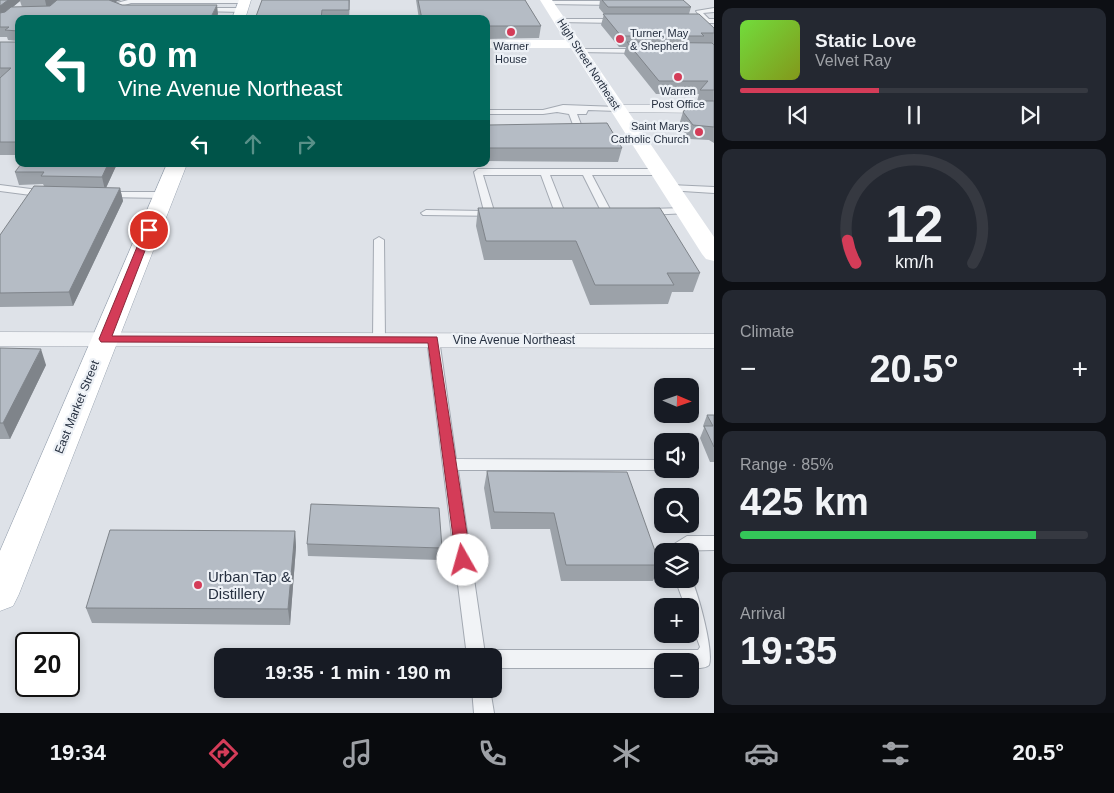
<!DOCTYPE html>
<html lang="en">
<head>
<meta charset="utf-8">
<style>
	:root { --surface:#171b24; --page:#242831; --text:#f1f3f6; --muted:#9ea1a6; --line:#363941; --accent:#d43c58 }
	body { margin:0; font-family:Arial,sans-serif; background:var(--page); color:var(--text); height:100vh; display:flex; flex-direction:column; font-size:19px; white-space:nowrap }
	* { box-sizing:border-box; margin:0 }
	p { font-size:16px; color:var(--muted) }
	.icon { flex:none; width:28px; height:28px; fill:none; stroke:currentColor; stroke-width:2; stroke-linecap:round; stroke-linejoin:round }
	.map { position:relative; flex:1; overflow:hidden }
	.sheet { display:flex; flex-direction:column; gap:8px; padding:8px; background:#0d0f14; width:400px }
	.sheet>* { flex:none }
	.banner { position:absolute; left:15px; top:15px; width:475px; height:152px; border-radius:10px; box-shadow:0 2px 8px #0003; background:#00695c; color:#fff; overflow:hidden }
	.needle { width:32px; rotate:92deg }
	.tools { position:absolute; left:654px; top:378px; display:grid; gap:10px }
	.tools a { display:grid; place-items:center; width:45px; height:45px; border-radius:10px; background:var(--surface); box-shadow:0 2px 8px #0003; font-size:25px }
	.speed { position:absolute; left:15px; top:632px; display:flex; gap:10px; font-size:25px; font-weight:700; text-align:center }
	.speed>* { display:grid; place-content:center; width:65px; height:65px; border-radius:50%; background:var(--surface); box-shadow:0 2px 8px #0003; line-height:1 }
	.speed .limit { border:2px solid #111; border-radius:8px; background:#fff; color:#111 }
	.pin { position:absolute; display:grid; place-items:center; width:42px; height:42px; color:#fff; margin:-21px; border:2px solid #fff; border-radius:50%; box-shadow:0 1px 5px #0007 }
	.me { position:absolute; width:55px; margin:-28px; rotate:353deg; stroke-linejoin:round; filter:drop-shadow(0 0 4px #0008) }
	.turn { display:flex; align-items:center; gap:18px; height:105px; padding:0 20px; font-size:22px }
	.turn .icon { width:65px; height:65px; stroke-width:2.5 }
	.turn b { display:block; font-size:35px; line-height:42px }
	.lanes { display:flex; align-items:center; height:48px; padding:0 20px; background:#0003; justify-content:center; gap:25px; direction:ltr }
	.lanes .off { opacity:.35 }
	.big { font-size:38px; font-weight:800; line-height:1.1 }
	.sheet .tile { flex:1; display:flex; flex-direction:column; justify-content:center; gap:8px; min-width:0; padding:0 18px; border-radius:10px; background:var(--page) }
	.sheet .dial { align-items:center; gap:0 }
	.dial svg { height:130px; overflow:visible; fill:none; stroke:var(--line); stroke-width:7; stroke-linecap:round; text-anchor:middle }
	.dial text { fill:var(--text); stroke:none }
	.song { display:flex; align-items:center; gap:15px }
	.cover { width:60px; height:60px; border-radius:8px; background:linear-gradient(135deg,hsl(100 70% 55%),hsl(70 70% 35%)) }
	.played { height:5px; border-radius:2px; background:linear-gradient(90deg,var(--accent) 40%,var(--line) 40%) }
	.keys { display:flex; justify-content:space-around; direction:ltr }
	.heat { display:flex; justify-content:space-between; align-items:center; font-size:28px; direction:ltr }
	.charge { height:8px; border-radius:4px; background:linear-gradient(90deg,#34c759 85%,var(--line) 0) }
	.trip { position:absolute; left:214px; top:648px; width:288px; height:50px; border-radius:10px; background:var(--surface); box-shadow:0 2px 8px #0003; font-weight:800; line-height:50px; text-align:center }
	.tab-bar { display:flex; height:80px; justify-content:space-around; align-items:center; background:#090b0e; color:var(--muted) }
	.tab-bar .icon { width:35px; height:35px }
	.tab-bar .active { color:var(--accent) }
	.tab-bar b { font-size:22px; color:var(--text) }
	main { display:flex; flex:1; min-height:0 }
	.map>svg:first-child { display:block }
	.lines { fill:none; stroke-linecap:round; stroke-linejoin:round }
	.lane-casing { stroke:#a3a9b2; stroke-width:2 }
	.street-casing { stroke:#a3a9b2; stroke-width:1 }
	.primary-casing { stroke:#9da7b4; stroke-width:1 }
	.lane { fill:#f1f3f6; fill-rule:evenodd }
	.street { fill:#f1f3f6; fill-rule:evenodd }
	.secondary { fill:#fff; fill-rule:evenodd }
	.primary { fill:#fff; fill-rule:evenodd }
	.wall { fill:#9ca2a9; fill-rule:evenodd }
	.shaded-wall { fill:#7f848a }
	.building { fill:#b5bcc5; stroke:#7f848a }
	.route { fill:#d43c58; stroke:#8a2739 }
	.poi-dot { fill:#d43c58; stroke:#edf1f6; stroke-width:2 }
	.labels { text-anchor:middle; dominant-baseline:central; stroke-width:4.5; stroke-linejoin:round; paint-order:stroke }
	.far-poi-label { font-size:11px; fill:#263040; stroke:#edf1f6 }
	.far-street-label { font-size:11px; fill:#263040; stroke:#edf1f6 }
	.street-label { font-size:12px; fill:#263040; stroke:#edf1f6 }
	.near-poi-label { font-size:15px; fill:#263040; stroke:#edf1f6; text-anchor:start }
</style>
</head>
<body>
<main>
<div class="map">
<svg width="714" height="713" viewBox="0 0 714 713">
	<rect width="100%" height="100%" fill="#dee2e8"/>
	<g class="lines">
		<g class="lane-casing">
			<path id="lane" d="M128 0H247L248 1 245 3H131L119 7 128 9 126 12 112 8 117 3Z
				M548 1H616L619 3 616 5 546 4Z
				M201 8H241L244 10 241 12 199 11Z
				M714 8V12L703 13 709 19H714V23H690L687 21 702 19 696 11Z
				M560 19H617L620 21 617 23 558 22Z
				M579 49H642L645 51 642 53 577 52V50Z
				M563 105 618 107 622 109 618 111 588 110 586 114H577L584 132 580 134 568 135V131L575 130 569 114 557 112 543 114H486V110H543Z
				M478 169H660L664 172 660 175H592L612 213 607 216 602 213 583 175H550L565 213 563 215 560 216 555 213 541 175H483L494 211 502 212V216L423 215 421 213 426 210 484 211 474 172Z
				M0 185 46 191 51 194 46 197 0 191Z
				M670 185 714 187V193L667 190V186Z
				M106 192H163L168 195 163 198 103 197V193Z
				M686 208 691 211 689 213 647 215 642 212 647 209Z
				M379 237 384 240 385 339 379 343 373 339 374 240Z
				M433 335 439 339 456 459 662 460V469H667L662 470H458L485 654 492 650H698L700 647 690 619V606H685L675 579H690V576C698 592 714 651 709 665 705 669 696 668 690 668V661H662V668H492V656H467L427 339Z
				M690 461 696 462 698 466 696 470 691 471 685 470 690 469Z
				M687 536H714V550L669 551 671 546Z
				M472 689H490L494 713H474Z"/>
		</g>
		<g class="street-casing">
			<path id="street" d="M618 105H714V113L613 112 611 109 613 106Z
				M0 332 714 334V348L0 346Z"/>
		</g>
		<g class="primary-casing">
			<path id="primary" d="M239 0H251L245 19H232Z
				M167 164H187L19 594 13 606 0 611V551Z"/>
		</g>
		<use href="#lane" class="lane"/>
		<use href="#street" class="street"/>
		<path class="secondary" d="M540 0H552L714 237V261L706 259 702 254 571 48H486V40H565Z"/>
		<use href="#primary" class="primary"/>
	</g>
	<path class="wall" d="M0 0H121L115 2 122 5 218 14 19 19V155H0V42H16L17 41 8 40 7 37H0ZM20 1 22 7H13Z
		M262 0H350L349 19H255Z
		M416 0H525L541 26 539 38 486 39V19H419Z
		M600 0H683L691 7 689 14 714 28V143L709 140 689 139 679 125 683 112 697 101 699 94H656L624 54 626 47H619L601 25 604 14 599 8Z
		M486 124 488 125 622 148 618 162 486 161Z
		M117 164 106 188H120L123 201 73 306 0 307V235L44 186 43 184 19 185 15 172Z
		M478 208 700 273 693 292H672L668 304 590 305 572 260H484L476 226Z
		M0 348 46 365 10 439H0Z
		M707 415H714V462H710L700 438 704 428 703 426Z
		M487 471 660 565 653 581H561L550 529H491L484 488Z
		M295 531 296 547 290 625 92 623 86 608Z
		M307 544 442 548 440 560 308 556Z"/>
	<path class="shaded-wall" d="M8 0H20V1L3 15 0 16V6Z
		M45 0H57L47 9Z
		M109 0H121L117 1 111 7Z
		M217 5 218 14 216 19H210Z
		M108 164H117L105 190 102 177Z
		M120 188 123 201 73 306 69 292Z
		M41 349 46 365 10 439 3 423Z
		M295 531 296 547 290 625 288 609Z"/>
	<path class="building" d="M0 0H8L0 6Z
		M57 0H109L122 5H217L210 19H19V142H0V78L11 68H0V42H16L18 40V31L5 30 9 27H0V13L5 12 11 7 50 6Z
		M262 0H349V10H322L321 19H255Z
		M418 0H525L541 26H486V19H422Z
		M602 0H683L691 7H608Z
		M603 14H699L714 28V33H701L704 36H621Z
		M627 42 712 43 714 45V90H700L708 81H659Z
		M691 101H714V127L693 125 683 112Z
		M607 123 622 148H486V124L488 125Z
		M21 164H108L102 177 41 176 44 172H15Z
		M34 186 120 188 69 292 0 293V235Z
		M478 208H660L700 273H667L674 285H595L576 241H486Z
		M0 348 41 349 3 423H0Z
		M707 415H714V447L704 426H713Z
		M487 471 627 472 660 565H566L554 513 494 512Z
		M311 504 439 508 442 548 307 544Z
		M110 530 295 531 288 609 86 608Z"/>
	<path class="route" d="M149 228 153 230 112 336 437 337 471 560 469 565 463 566 458 565 456 560 428 343 101 342 99 339 144 230Z"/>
	<g class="poi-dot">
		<circle cx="511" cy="32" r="5"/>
		<circle cx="620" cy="39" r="5"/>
		<circle cx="678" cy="77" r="5"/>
		<circle cx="699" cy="132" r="5"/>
		<circle cx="198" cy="585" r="5"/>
	</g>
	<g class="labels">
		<g class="far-poi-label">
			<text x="630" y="33" text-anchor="start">Turner, May<tspan x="630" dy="13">&amp; Shepherd</tspan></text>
			<text x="511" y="46">Warner<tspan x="511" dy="13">House</tspan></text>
			<text x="678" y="91">Warren<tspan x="678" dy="13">Post Office</tspan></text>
			<text x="689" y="126" text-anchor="end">Saint Marys<tspan x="689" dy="13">Catholic Church</tspan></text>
		</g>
		<g class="far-street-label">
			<text transform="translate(589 64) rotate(57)">High Street Northeast</text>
		</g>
		<g class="street-label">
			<text x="514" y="340">Vine Avenue Northeast</text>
			<text transform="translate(77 407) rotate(-68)">East Market Street</text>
		</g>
		<g class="near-poi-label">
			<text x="208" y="576">Urban Tap &amp;<tspan x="208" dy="17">Distillery</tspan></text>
		</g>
	</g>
</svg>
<div class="tools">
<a><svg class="needle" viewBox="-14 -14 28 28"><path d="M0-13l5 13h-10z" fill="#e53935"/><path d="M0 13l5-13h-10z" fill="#9ea1a6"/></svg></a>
<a><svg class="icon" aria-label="sound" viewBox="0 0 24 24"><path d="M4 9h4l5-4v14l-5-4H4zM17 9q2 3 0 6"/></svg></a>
<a><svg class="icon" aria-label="search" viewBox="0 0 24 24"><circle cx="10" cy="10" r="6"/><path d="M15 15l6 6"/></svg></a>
<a><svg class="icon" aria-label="layers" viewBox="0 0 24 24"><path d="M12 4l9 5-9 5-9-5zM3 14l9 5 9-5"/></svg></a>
<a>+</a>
<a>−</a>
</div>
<div class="speed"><div class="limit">20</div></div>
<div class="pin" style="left:149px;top:230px;background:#d93025"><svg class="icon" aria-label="arrive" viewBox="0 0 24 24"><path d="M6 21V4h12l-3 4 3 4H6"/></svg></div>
<svg class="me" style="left:463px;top:560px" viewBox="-20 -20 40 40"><circle r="19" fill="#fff"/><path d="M0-13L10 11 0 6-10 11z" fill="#d43c58"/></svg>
<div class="trip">19:35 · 1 min · 190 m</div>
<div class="banner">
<div class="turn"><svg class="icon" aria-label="left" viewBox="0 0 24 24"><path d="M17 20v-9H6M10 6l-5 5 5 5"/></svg><div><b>60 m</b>Vine Avenue Northeast</div></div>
<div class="lanes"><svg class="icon" aria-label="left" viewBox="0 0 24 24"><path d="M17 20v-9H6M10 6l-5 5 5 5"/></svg><svg class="icon off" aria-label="ahead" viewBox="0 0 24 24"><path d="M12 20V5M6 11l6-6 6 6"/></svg><svg class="icon off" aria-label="right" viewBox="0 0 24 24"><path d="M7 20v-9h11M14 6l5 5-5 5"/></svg></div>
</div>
</div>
<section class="sheet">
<div class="tile">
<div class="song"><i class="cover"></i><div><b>Static Love</b><p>Velvet Ray</p></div></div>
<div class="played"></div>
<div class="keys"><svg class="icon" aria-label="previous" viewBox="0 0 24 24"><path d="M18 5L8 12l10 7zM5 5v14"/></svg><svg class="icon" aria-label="pause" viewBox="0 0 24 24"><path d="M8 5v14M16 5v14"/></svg><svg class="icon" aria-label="next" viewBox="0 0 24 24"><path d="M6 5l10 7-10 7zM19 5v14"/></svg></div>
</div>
<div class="tile dial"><svg viewBox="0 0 100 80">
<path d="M14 69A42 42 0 1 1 86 69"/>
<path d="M14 69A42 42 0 0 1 9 55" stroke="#d43c58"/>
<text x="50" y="56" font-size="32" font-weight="700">12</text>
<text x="50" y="72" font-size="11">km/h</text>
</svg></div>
<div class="tile"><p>Climate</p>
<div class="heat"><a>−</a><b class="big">20.5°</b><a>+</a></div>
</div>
<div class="tile"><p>Range · 85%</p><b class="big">425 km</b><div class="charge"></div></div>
<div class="tile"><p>Arrival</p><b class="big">19:35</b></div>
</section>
</main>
<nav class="tab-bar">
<b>19:34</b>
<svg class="icon active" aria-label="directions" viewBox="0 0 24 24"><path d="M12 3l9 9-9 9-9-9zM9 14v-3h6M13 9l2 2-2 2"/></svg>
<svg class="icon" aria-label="music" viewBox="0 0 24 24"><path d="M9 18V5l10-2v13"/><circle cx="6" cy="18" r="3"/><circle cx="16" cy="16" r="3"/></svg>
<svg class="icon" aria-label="phone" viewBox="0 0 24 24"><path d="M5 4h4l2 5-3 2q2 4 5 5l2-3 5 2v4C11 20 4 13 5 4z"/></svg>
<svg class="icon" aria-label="climate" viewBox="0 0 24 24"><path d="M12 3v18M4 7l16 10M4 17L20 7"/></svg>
<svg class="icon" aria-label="car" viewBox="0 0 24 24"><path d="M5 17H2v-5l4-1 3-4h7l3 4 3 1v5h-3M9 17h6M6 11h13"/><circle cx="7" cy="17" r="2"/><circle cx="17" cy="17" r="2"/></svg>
<svg class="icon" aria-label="filters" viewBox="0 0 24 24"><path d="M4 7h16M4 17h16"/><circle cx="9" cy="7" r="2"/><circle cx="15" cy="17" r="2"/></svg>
<b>20.5°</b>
</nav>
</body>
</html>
